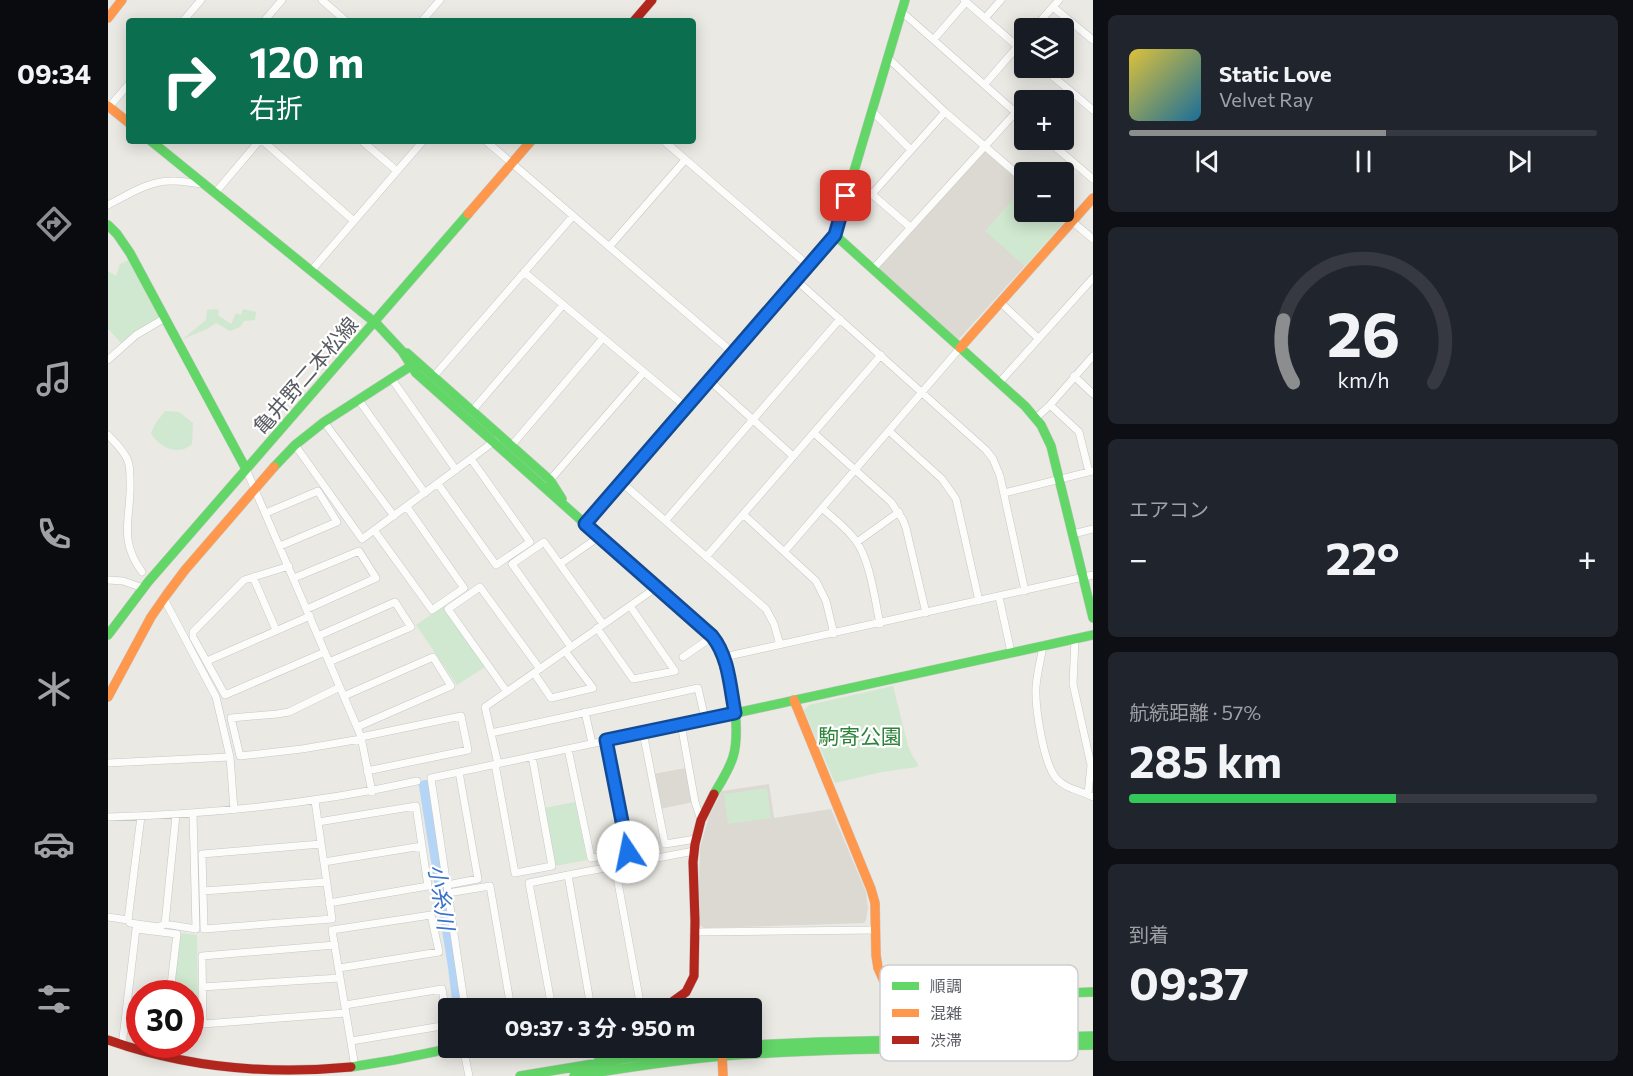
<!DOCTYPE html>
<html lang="ja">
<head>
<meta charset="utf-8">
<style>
	:root { --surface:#171b24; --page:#20242c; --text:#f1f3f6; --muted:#9ea1a6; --line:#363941; --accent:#8c8d8f }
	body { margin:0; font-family:Commissioner,"Noto Sans JP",sans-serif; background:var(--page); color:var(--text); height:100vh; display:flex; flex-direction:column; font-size:22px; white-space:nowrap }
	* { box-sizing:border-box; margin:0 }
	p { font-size:20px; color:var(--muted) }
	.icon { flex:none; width:33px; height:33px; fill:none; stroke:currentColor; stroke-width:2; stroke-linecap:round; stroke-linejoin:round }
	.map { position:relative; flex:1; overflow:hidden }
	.drawer { display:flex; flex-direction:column; gap:15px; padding:15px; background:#0d0f14; width:540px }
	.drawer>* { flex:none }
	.top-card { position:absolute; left:18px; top:18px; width:570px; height:126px; border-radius:6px; box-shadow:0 3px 15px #0003; background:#0b6e4f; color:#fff; overflow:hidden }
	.fabs { position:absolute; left:906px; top:18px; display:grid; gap:12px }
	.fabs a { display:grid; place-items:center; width:60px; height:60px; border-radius:6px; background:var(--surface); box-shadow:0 3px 15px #0003; font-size:30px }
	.speed { position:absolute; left:18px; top:980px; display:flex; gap:12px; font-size:30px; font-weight:700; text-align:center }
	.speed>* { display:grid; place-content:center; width:78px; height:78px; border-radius:50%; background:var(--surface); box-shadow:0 3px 15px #0003; line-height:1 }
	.speed .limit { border:9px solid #d22; background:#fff; color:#111 }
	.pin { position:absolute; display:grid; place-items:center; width:51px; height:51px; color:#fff; margin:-26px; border-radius:12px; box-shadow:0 3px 9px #0006 }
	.me { position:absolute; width:66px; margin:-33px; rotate:349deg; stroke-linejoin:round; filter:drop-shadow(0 0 4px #0008) }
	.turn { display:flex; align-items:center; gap:21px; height:126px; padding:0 24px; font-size:27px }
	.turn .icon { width:78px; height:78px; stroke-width:2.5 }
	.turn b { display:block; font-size:42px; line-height:51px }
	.big { font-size:45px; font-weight:700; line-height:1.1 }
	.drawer .widget { flex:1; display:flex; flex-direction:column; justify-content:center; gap:9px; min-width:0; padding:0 21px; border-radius:9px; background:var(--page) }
	.drawer .dial { align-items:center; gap:0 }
	.dial svg { height:156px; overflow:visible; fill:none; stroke:var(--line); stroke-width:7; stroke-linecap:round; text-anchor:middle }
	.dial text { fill:var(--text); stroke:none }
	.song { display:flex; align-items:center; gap:18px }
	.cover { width:72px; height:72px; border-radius:9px; background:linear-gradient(135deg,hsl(50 70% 55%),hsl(200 70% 35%)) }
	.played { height:6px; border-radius:3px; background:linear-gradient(90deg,var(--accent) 55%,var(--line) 55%) }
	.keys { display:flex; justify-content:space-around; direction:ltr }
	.heat { display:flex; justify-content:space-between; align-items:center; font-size:33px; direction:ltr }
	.charge { height:9px; border-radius:4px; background:linear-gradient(90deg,#34c759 57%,var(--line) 0) }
	.trip { position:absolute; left:330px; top:998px; width:324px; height:60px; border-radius:6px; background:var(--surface); box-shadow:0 3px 15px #0003; font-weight:700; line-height:60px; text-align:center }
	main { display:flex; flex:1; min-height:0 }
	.menu { display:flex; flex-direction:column; width:108px; justify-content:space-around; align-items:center; background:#090b0e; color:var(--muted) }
	.menu .icon { width:42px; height:42px }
	.menu .active { color:var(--accent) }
	.menu b { font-size:27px; color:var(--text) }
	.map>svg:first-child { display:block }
	.education { fill:#dbd9d1 }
	.green { fill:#d0e8cf }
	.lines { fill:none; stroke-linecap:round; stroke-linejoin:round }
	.river { stroke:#b5d5f7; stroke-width:12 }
	.street-casing { stroke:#c6c7c5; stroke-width:8 }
	.fast-casing { stroke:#c7c8c7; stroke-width:10 }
	.slow-casing { stroke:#c7c8c7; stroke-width:10 }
	.jam-casing { stroke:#c7c8c7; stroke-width:10 }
	.street { stroke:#fcfcfb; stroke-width:7 }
	.fast { stroke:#63d668; stroke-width:9 }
	.slow { stroke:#ff974d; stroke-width:9 }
	.jam { stroke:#b3261e; stroke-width:9 }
	.route-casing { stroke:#114b97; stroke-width:15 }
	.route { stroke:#1a73e8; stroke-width:10 }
	.labels { text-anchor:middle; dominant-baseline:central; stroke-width:4.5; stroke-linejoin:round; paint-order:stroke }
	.street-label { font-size:21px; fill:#595c62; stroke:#fff }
	.park-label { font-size:21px; fill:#2e843a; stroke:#fff }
	.water-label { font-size:22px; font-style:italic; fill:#3a73c9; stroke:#fff }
	.key { fill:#fff; stroke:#cdced0; stroke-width:1.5 }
	.key-label { font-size:16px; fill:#595c62 }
</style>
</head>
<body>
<main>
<nav class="menu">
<b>09:34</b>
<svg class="icon active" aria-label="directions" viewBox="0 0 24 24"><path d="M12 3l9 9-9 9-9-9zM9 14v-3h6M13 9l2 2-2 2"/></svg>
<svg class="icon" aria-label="music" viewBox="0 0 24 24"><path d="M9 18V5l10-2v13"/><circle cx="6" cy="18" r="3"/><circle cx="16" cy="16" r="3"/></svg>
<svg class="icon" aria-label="phone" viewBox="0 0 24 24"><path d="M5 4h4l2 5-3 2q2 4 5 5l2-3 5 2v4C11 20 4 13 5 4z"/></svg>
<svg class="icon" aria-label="climate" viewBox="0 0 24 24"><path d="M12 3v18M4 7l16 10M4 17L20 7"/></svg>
<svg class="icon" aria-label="car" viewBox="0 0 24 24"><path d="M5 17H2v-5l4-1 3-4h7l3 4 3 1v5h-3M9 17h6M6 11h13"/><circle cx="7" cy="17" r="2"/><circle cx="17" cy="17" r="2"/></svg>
<svg class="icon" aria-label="filters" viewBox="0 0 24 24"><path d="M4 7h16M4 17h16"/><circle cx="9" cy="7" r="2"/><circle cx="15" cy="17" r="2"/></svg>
</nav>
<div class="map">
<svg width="985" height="1076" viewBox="0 0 985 1076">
	<rect width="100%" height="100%" fill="#eae9e3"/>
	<path class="education" d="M876 148 916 183V187L878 231 917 266 850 340 769 268Z
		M578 768 585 802 552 809 545 774Z
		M661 784 666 818 723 809 758 892 760 908 758 920 756 923 596 928 592 925 591 884 592 848 601 816 614 791Z"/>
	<path class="green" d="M916 187V212H949L958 220 917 266 877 231Z
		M21 260 53 318 15 345 0 329V271L8 276 12 264Z
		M106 309 111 310 110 315 123 324 128 313 133 315 135 309 148 312 147 320 136 321 132 327 122 331 108 323 99 329 75 339 98 320 99 310Z
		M57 411 71 412 85 423 84 444C71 457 50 447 43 433L47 424Z
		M337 605 380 665 349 685 308 625Z
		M785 686 800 746 804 755 810 764 809 767 774 772 727 783 696 710 701 705Z
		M659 788 663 818 620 824 616 794Z
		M467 802 479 860 447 866 436 808Z
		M73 933 89 935 90 1015 83 1014 82 993H65Z"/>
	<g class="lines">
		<path class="river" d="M317 786 346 967 351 1008"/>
		<g class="street-casing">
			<path id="street" d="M214 0 238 21
				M856 0 916 52
				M945 7 985 40
				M794 12 916 120
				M877 18 893 0
				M75 21 93 0
				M156 21 174 0
				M314 21 332 0
				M926 28 951 0
				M826 39 858 2
				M780 58 837 112 916 180
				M935 68 985 110
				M877 84 916 39
				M1 107 21 84
				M764 111 803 150
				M939 140 985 179
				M155 141 246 221
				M254 141 289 171
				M378 141 625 353
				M556 141 701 266
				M744 177 802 227
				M107 193 151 141
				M764 194 837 112
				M0 205C20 195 40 181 63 181 74 180 85 184 97 184
				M953 212 985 239
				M501 247 577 160
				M765 269 908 112
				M203 271 315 141
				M416 272 578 407
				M688 280 878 450 885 459 892 476 917 591
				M892 302 930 338
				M0 360 28 335 57 318
				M326 376 465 216
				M966 376 985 394
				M283 378 348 470
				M601 380 685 456
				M891 383 985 278
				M250 399 317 493
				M942 405 971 432 981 472
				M364 411 455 305
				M928 418 942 405 985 356
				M216 422 286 516
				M781 431 834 479 848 499 871 601
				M706 433 783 502 795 520 798 528 818 613
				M0 435C6 441 17 453 20 461 22 466 22 474 22 480 24 516 9 538 34 572
				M187 445 254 539 388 440
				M404 445 495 338
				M138 469 249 727 253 737 264 792
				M442 480 536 372
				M513 482 658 609 666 624 672 645
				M330 484 388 565 422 542 363 459
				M896 493 985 471
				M714 508C726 519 739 528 748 541 762 560 767 600 772 624
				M158 513 210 491 229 522 172 546
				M636 515 708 581 718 601 726 634
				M558 520 732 319
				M266 530 324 610 353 590 356 588 299 507
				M965 534 985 529
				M749 542 791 512
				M677 551 852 348
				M598 557 773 355
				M452 564 485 541
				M181 566 136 580 85 632V637L117 695 217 652
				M145 577 168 630
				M186 578 251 551 268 578 199 609
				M0 580 15 581 35 588
				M891 597 903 652
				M56 599 108 697 122 757 126 810
				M489 628 525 679 567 671 522 606
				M210 636 287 602 303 627 221 662
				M967 639 965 684 983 765 980 794
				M935 645C933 659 929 673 928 687 927 707 935 762 948 778 957 789 972 790 985 797
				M463 647 404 564 436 542 495 624
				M575 657 604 637
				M616 657 985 575
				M99 661 202 616
				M426 673 443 698 485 688 457 651
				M232 687 181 712 169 714 123 718 132 756 194 749 253 739
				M399 692 340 609 372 587 432 669
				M236 696 325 657 343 686 249 727
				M477 712 484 743
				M573 724 587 802 593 820
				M535 732 557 844 588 839
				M383 733 590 688 597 719
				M253 737 353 716 360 750 259 771
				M460 749 483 858 520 852 498 740
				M0 763 122 757
				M387 764 407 873 444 866 424 756
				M390 764 377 707 549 587
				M207 801 224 919 96 929 94 854 213 844
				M68 815 57 924 88 929 85 814
				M0 817C104 814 207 804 309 781
				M210 822 308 806 320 886 221 903
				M216 862 314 846
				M507 866 533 1008
				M339 885 370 879 351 772
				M95 891 219 882
				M340 893 382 886 403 1008
				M0 917 20 920 33 816
				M20 920 22 923 51 927 57 924
				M586 932 768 930
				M227 945 94 956 95 1024 238 1013
				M231 968 331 952 323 915 224 930 247 1067
				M94 987 232 978
				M822 998 825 1043
				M237 1005 334 989 340 1025 243 1041
				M357 1008 323 778 628 713
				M444 1008 421 883 460 875
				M483 1008 460 875 586 851
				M14 1046 28 929 69 934 62 993
				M355 1047 361 1076
				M55 1057 56 1044"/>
		</g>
		<g class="fast-casing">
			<path id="fast" d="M43 141 270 325
				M0 225 9 234 22 253 138 469
				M727 235 917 406 933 425 943 446 985 618
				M267 322 294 351 308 373 604 637C623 658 634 730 625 757 621 770 613 782 606 794
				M299 353 442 480 454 499
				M166 467 187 445 216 422 306 364
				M477 524 727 235 797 0
				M0 635 40 582 360 214
				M628 713 985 635
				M871 996 985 992
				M644 1045 711 1042 985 1036
				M489 1047 492 1066
				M243 1067 286 1060 350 1047
				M412 1076 521 1058 613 1047
				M466 1076C516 1068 565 1060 615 1056 738 1047 862 1048 985 1045"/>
		</g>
		<g class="slow-casing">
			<path id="slow" d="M0 18 14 0
				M0 106 21 123
				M360 214 423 141
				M852 348 985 198
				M0 697 43 617 59 594 77 570 166 467
				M686 700 763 889 767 903 768 955 770 968 775 979 782 988 794 996 801 997 871 996
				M614 1052 615 1076"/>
		</g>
		<g class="jam-casing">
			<path id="jam" d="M526 21 544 0
				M543 1008 560 1005 578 992 586 976 587 921 585 862 587 844 593 820 606 794
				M0 1040C79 1068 160 1075 243 1067"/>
		</g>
		<use href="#street" class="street"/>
		<use href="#fast" class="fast"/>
		<use href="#slow" class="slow"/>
		<use href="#jam" class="jam"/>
	</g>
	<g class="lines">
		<g class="route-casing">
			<path id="route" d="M520 852 498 740 627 713C622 687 621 657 604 636L477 524 727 235 738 196"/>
		</g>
		<use href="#route" class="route"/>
	</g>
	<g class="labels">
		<g class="street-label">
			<text transform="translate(197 375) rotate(-49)">亀井野二本松線</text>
		</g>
		<g class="park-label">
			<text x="752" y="735">駒寄公園</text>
		</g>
		<g class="water-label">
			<text transform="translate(334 897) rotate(81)">小糸川</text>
		</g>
	</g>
	<rect x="772" y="965" width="198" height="96" rx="9" class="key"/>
	<rect x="784" y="982" width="27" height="8" fill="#63d668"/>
	<rect x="784" y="1009" width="27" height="8" fill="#ff974d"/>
	<rect x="784" y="1036" width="27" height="8" fill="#b3261e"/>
	<g class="key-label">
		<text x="822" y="992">順調</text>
		<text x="822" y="1019">混雑</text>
		<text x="822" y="1046">渋滞</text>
	</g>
</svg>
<div class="fabs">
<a><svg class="icon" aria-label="layers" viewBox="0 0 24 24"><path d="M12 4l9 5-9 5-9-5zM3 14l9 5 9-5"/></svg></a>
<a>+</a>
<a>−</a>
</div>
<div class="speed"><div class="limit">30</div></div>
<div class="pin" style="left:738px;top:196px;background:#d93025"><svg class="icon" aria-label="arrive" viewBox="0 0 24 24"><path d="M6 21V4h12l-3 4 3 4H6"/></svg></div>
<svg class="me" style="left:520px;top:852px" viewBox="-20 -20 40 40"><circle r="19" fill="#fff"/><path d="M0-13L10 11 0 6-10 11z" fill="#1a73e8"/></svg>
<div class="trip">09:37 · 3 分 · 950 m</div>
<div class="top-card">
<div class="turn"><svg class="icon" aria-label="right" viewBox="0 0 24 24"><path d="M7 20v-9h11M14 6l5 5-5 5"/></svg><div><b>120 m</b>右折</div></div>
</div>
</div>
<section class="drawer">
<div class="widget">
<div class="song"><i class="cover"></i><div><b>Static Love</b><p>Velvet Ray</p></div></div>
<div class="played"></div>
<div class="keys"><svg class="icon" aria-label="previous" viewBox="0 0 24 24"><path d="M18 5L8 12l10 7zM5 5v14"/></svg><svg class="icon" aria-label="pause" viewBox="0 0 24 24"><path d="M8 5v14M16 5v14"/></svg><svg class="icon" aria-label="next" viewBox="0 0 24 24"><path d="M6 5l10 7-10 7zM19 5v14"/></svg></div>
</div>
<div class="widget dial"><svg viewBox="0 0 100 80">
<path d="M14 69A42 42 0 1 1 86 69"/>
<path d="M14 69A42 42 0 0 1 9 37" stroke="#8c8d8f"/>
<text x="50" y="56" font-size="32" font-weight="700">26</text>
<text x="50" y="72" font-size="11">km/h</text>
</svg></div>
<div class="widget"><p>エアコン</p>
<div class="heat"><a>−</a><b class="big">22°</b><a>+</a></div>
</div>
<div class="widget"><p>航続距離 · 57%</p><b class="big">285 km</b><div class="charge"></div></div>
<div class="widget"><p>到着</p><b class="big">09:37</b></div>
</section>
</main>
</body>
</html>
